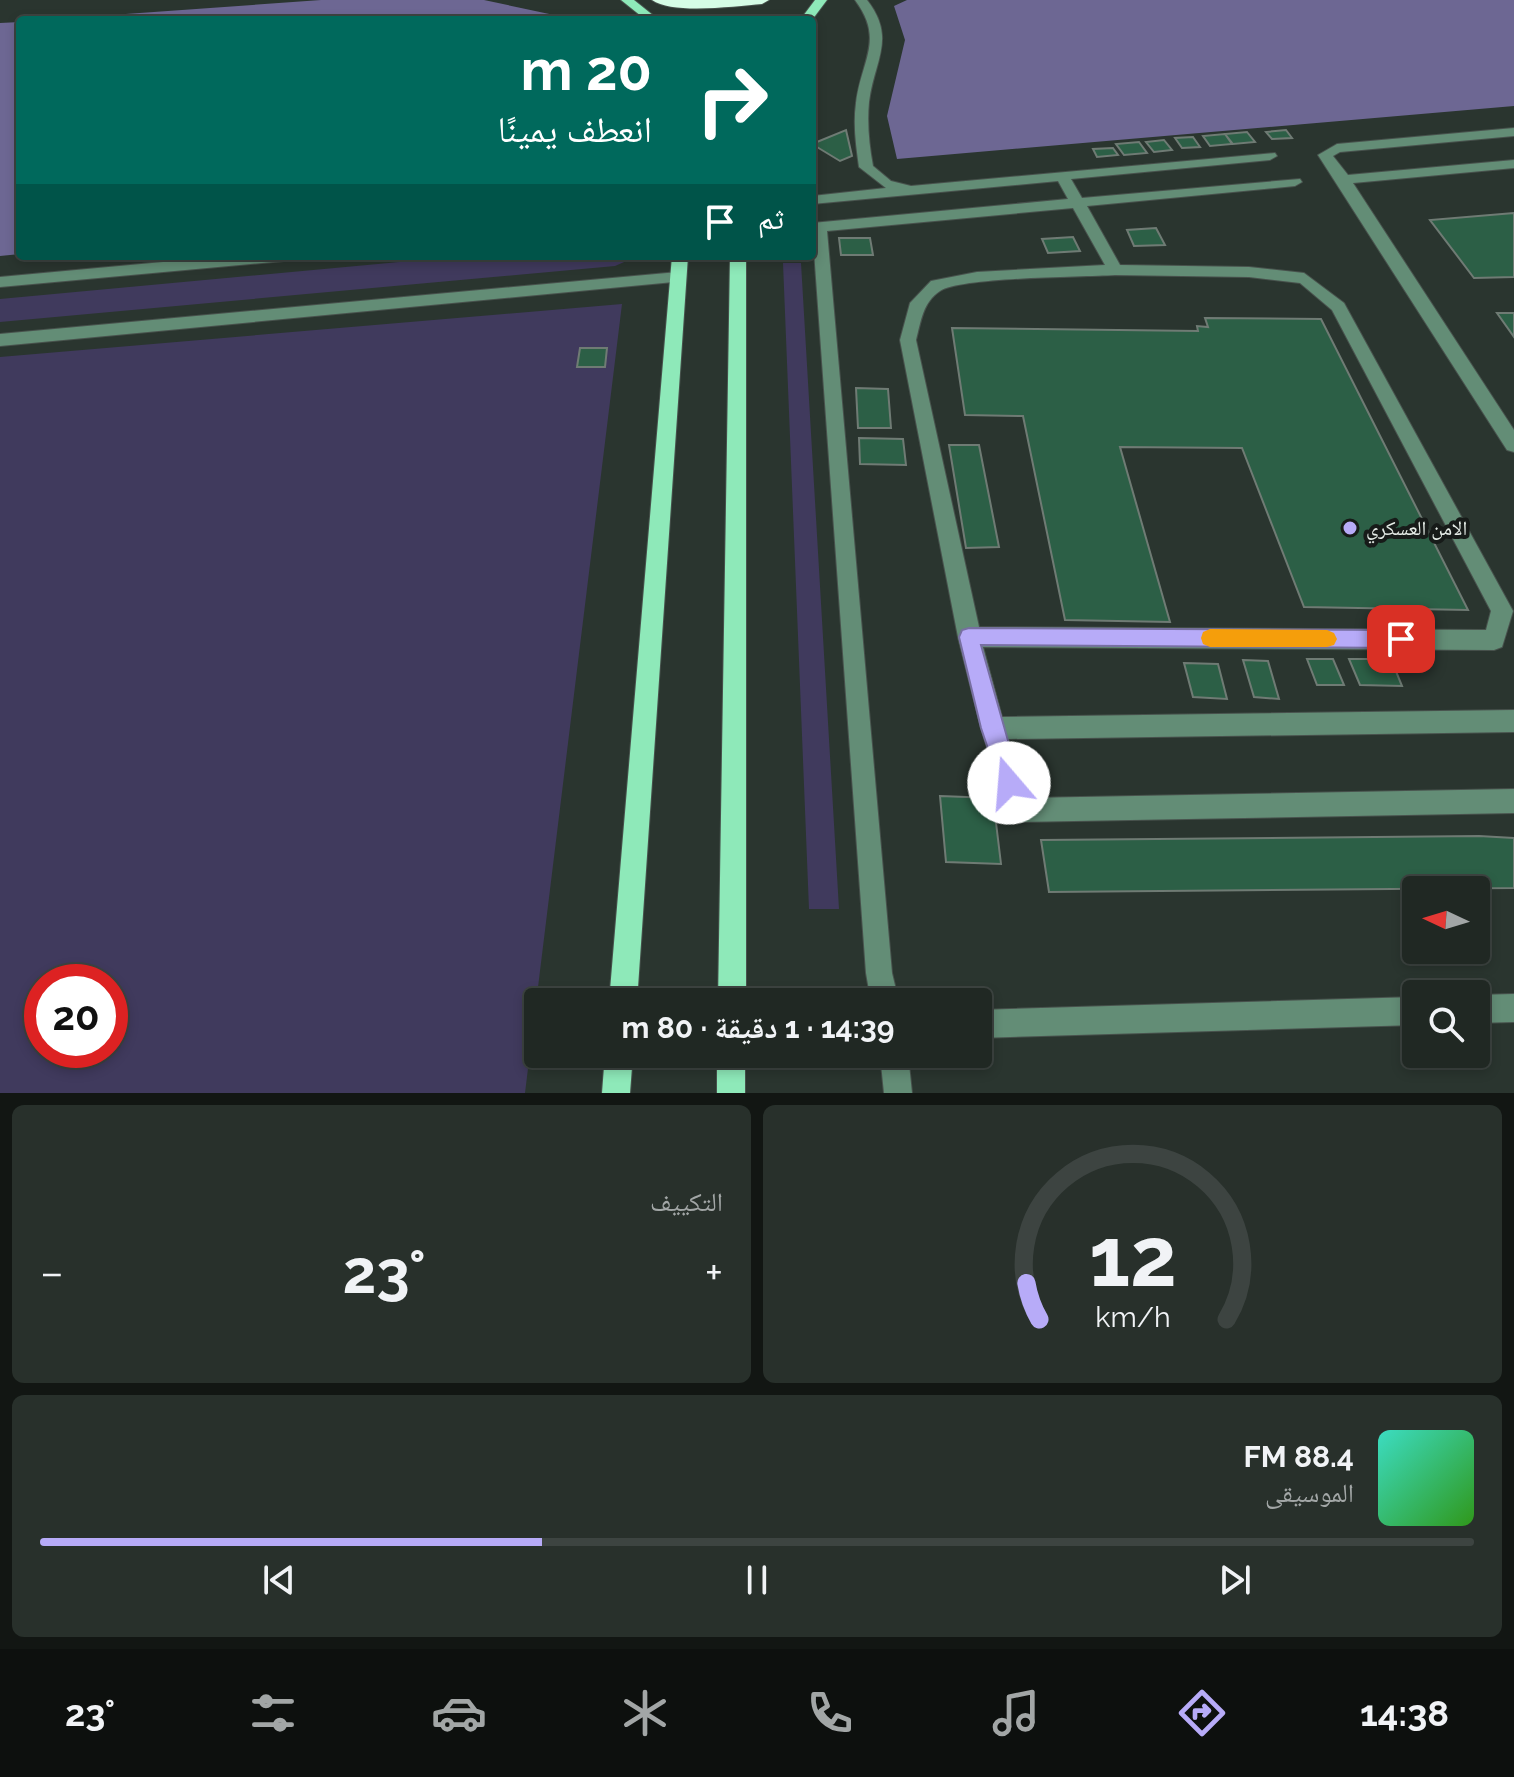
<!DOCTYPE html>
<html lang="ar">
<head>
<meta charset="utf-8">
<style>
	:root { --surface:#202823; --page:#28302b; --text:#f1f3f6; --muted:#a2a6a6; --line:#3d4441; --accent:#b7abf8 }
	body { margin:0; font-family:Raleway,"Noto Naskh Arabic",sans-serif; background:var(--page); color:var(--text); direction:rtl; height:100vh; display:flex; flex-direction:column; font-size:30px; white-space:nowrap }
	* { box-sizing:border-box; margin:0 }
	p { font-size:26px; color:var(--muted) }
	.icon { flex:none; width:44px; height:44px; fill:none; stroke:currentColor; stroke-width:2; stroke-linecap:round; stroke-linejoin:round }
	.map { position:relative; height:1093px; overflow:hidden; direction:ltr }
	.details { display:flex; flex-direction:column; gap:12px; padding:12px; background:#121613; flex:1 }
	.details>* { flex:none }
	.banner { position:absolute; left:16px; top:16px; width:800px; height:244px; border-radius:8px; box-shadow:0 4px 12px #0003,0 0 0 2px var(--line); direction:rtl; background:#00695c; color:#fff; overflow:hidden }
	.needle { width:52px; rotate:274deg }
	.buttons { position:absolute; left:1402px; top:876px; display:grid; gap:16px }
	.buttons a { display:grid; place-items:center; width:88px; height:88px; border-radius:8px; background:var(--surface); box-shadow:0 4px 12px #0003,0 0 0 2px var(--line); font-size:40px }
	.speed { position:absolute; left:24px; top:964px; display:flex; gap:16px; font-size:40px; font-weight:700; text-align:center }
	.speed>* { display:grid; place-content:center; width:104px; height:104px; border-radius:50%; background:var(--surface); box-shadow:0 4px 12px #0003,0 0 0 2px var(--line); line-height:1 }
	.speed .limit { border:12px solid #d22; background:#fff; color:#111 }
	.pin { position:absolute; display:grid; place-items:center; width:68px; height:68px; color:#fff; margin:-34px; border-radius:16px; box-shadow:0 4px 12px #0006 }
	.me { position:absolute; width:88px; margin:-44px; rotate:342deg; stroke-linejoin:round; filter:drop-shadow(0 0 6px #0008) }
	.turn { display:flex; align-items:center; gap:28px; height:168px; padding:0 32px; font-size:36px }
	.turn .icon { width:104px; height:104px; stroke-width:2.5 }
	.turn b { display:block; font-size:56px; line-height:68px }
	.then { display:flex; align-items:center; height:76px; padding:0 32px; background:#0003; gap:16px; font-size:30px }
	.big { font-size:60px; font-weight:700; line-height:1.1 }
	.details .tile { flex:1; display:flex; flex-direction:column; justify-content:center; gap:12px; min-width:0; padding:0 28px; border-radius:12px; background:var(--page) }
	.details .dial { align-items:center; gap:0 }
	.dial svg { height:208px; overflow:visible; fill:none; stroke:var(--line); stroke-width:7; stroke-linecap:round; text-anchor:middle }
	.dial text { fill:var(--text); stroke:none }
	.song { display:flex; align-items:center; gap:24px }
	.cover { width:96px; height:96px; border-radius:12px; background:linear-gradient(135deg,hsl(170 70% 55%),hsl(110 70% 35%)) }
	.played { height:8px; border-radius:4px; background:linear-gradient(90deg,var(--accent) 35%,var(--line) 35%) }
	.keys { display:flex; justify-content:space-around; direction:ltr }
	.heat { display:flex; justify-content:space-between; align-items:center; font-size:44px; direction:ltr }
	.details .tiles { flex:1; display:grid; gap:12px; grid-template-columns:1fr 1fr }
	.tile:last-child { grid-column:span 2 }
	.trip { position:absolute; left:524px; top:988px; width:468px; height:80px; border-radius:8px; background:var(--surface); box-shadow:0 4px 12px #0003,0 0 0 2px var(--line); font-weight:700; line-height:80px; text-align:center; direction:rtl }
	.dock { display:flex; height:128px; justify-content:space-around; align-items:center; background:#0d100e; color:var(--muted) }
	.dock .icon { width:56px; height:56px }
	.dock .current { color:var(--accent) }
	.dock b { font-size:36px; color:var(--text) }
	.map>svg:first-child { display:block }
	.green { fill:#403a5d; fill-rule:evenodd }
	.forest { fill:#6d6793 }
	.building { fill:#2c5f46; stroke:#6f7b74; stroke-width:2 }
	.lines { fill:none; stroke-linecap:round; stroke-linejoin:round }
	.minor-casing { stroke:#48524d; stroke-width:2 }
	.major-casing { stroke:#48524d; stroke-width:2 }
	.highway-casing { stroke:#48524d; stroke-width:2 }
	.minor { fill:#638d76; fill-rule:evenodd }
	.major { fill:#8ee9b9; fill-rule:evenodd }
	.highway { fill:#d5fde6; fill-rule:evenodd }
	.route { fill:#b7abf8; stroke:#776fa1; stroke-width:2 }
	.slow { fill:#f59e0b }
	.poi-dot { fill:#b7abf8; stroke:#171b19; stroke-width:3 }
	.labels { text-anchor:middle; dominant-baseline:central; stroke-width:8; stroke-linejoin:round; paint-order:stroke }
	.poi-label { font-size:20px; fill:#e6ede8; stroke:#171b19; text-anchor:start }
</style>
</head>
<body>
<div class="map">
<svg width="1514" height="1093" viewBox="0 0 1514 1093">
	<rect width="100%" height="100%" fill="#2a352f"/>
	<path class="green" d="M464 256H638L615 266 0 322V299Z
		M783 263H801L839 909H809Z
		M622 304 525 1093H0V357ZM42 982H110V1050H42Z"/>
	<path class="forest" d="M321 0H484L554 15 561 20H41Z
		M907 0H1514V106L897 159 887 116 905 40 894 6Z
		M20 22V254L0 256V23Z"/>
	<path class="building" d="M846 130 852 156 840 161 812 144Z
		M1286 130 1292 138 1272 139 1266 132Z
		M1247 132 1255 142 1233 144 1225 134Z
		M1225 134 1232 144 1210 146 1203 136Z
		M1193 137 1200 147 1182 148 1175 138Z
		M1164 140 1172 150 1154 152 1146 142Z
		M1139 142 1147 153 1124 155 1116 144Z
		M1113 148 1118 155 1097 157 1093 149Z
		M1514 213V277L1474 278 1430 220Z
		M1156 228 1165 245 1134 246 1127 230Z
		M1073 237 1080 251 1048 253 1042 239Z
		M839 238H870L873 255H841Z
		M1497 313H1514V337Z
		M1205 318 1321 319 1468 610 1304 607 1242 448 1120 447 1170 622 1065 620 1023 416 965 415 952 328 1198 331 1197 326 1208 327Z
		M580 348H607L605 367H577Z
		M856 388 888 389 891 428H858Z
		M859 438 903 439 906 465 860 464Z
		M949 445H979L999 547 966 548Z
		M1307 659H1333L1344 685H1317Z
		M1349 659H1391L1402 686 1360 685Z
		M1243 660 1268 661 1279 699 1254 697Z
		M1184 663 1218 664 1227 699 1193 697Z
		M940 796 993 798 1001 864 946 862Z
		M1479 836 1514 838V888L1049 892 1041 840Z"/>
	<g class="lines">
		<g class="minor-casing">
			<path id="minor" d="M855 0H867C897 38 874 61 869 102 867 123 869 145 873 166L891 181 911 186 1275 153 1277 156 1270 160 1071 179 1082 198 1300 179 1302 182 1295 186 1087 206 1120 265 1249 267 1304 273 1344 303 1513 611 1502 647 1494 650 983 647 1002 717 1514 710V732L1008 739 1026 798 1514 789V813L1018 822 1009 819 981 728 958 637 900 340 910 303 931 281 977 272 1105 265 1073 208 827 231 892 973 899 1002H871L866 973 812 223 1068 199 1058 181 812 204V196L886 188 859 167C856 146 853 124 856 103 861 60 885 40 855 0ZM1115 275 1249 277 1300 283 1332 310 1491 611 1486 630 979 627 916 340C921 321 923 302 940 291 961 277 1083 277 1115 275Z
				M1514 128V136L1340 152 1333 156 1348 175 1514 160V168L1353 183 1514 430V452L1507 450 1318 155 1337 144Z
				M228 256H292L284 261 0 287V277Z
				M678 272 686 277 684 281 0 346V334Z
				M1514 994V1022L1476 1023V995Z
				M1416 997V1025L978 1038V1010Z
				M880 1054H908L912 1093H884Z"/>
		</g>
		<g class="major-casing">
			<path id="major" d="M621 0H634L659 20H646Z
				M815 0H827L812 20H800Z
				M672 256H688L637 1002H609Z
				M730 256H746V1002H718Z
				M605 1054H633L630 1093H602Z
				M717 1054H745V1093H717Z"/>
		</g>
		<g class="highway-casing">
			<path id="highway" d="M652 0H769L762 4C736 6 673 15 652 0Z"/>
		</g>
		<use href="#minor" class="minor"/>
		<use href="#major" class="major"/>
		<use href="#highway" class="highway"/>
	</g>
	<path class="route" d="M969 628 1401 630 1408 633 1411 639 1408 645 1401 648 981 645 1020 783 1017 790 1009 793 1002 790 981 728 959 637 962 630Z"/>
	<path class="slow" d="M1210 629 1327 630 1334 633 1337 639 1334 645 1327 647H1210L1203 644 1201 638 1203 632Z"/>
	<circle class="poi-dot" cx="1350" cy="528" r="8"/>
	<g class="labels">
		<g class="poi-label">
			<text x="1366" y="528">الامن العسكري</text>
		</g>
	</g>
</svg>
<div class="buttons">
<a><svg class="needle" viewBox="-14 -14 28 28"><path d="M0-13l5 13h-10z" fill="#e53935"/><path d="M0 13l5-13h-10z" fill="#a2a6a6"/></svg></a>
<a><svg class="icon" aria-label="search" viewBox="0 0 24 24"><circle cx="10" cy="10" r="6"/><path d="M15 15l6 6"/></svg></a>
</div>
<div class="speed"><div class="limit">20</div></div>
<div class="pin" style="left:1401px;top:639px;background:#d93025"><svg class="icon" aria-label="arrive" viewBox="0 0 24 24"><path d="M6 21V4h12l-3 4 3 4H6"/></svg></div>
<svg class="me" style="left:1009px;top:783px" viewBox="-20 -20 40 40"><circle r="19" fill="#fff"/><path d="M0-13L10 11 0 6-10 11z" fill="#b7abf8"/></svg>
<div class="trip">14:39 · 1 دقيقة · 80 m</div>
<div class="banner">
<div class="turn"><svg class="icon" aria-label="right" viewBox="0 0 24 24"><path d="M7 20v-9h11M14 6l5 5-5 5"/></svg><div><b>20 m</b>انعطف يمينًا</div></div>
<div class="then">ثم<svg class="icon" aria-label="arrive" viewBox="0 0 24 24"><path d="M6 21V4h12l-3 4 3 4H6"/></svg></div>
</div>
</div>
<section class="details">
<div class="tiles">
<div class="tile dial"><svg viewBox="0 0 100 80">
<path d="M14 69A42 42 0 1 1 86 69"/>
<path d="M14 69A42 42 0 0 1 9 55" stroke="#b7abf8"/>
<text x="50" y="56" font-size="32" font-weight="700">12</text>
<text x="50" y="72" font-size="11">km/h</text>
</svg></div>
<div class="tile"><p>التكييف</p>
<div class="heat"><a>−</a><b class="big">23°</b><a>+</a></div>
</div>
<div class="tile">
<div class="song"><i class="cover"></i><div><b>88.4 FM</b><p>الموسيقى</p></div></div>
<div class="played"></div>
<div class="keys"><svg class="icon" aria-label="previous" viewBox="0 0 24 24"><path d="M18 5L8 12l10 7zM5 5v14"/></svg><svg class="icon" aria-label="pause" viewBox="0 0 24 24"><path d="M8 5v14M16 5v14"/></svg><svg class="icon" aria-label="next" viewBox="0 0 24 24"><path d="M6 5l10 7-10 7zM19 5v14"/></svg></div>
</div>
</div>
</section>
<nav class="dock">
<b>14:38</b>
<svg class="icon current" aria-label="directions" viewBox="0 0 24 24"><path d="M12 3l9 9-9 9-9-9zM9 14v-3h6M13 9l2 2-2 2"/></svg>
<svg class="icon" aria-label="music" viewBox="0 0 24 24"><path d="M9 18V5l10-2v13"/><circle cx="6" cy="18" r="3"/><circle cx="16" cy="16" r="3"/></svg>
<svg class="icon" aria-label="phone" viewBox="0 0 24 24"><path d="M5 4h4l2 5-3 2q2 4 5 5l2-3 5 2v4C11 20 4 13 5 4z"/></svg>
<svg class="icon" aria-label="climate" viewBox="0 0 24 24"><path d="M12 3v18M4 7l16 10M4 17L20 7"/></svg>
<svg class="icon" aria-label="car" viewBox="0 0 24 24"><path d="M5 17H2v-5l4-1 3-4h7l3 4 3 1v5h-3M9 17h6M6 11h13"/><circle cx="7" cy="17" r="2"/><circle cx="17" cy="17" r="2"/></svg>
<svg class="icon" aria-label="filters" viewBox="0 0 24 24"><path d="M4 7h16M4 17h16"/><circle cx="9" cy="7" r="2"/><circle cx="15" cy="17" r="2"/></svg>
<b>23°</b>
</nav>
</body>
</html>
